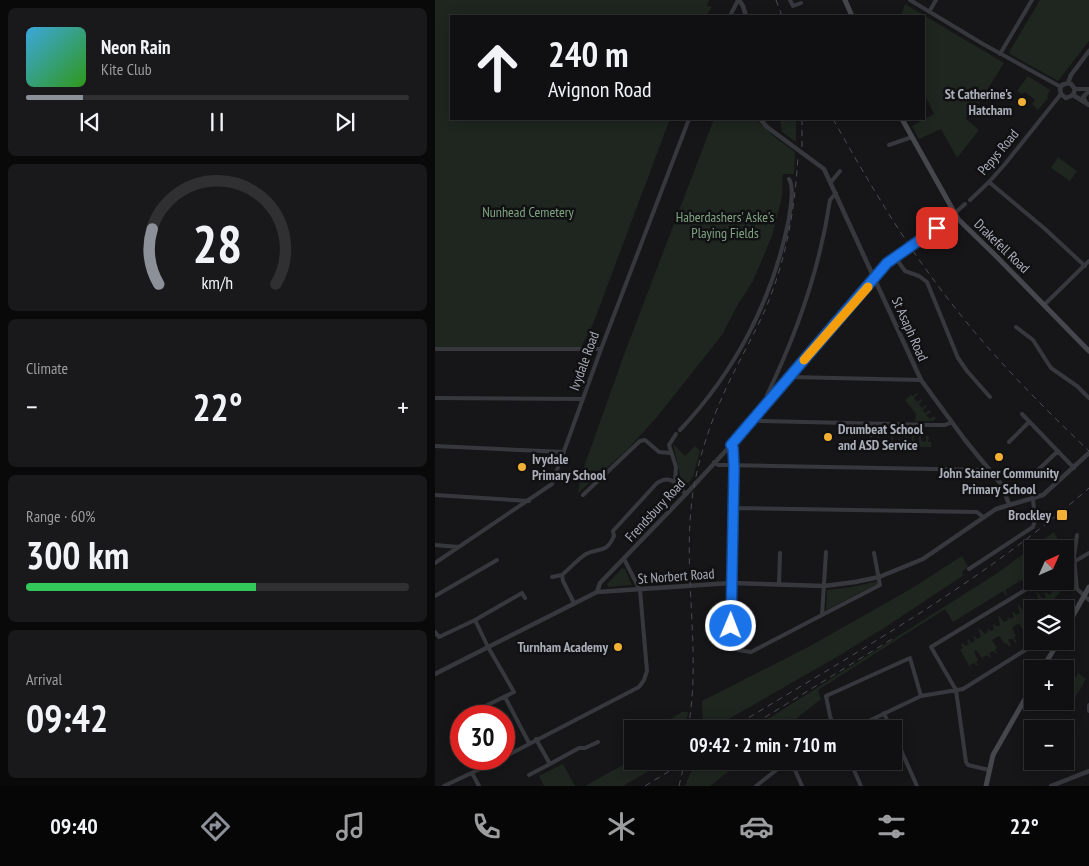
<!DOCTYPE html>
<html lang="en">
<head>
<meta charset="utf-8">
<style>
	:root { --surface:#101012; --page:#19191b; --text:#f1f3f6; --muted:#9c9d9f; --line:#303032; --accent:#8c9099 }
	body { margin:0; font-family:"PT Sans Narrow",sans-serif; background:var(--page); color:var(--text); height:100vh; display:flex; flex-direction:column; font-size:19px; white-space:nowrap }
	* { box-sizing:border-box; margin:0 }
	p { font-size:16px; color:var(--muted) }
	.icon { flex:none; width:28px; height:28px; fill:none; stroke:currentColor; stroke-width:2; stroke-linecap:round; stroke-linejoin:round }
	.map { position:relative; flex:1; overflow:hidden }
	.drawer { display:flex; flex-direction:column; gap:8px; padding:8px; background:#09090a; width:435px }
	.drawer>* { flex:none }
	.hud { position:absolute; left:15px; top:15px; width:475px; height:105px; border-radius:0px; box-shadow:0 2px 12px #0003,0 0 0 1px var(--line); background:#101012; color:var(--text); overflow:hidden }
	.needle { width:32px; rotate:45deg }
	.buttons { position:absolute; left:589px; top:540px; display:grid; gap:10px }
	.buttons a { display:grid; place-items:center; width:50px; height:50px; border-radius:0px; background:var(--surface); box-shadow:0 2px 12px #0003,0 0 0 1px var(--line); font-size:25px }
	.speed { position:absolute; left:15px; top:705px; display:flex; gap:10px; font-size:25px; font-weight:700; text-align:center }
	.speed>* { display:grid; place-content:center; width:65px; height:65px; border-radius:50%; background:var(--surface); box-shadow:0 2px 12px #0003,0 0 0 1px var(--line); line-height:1 }
	.speed .limit { border:8px solid #d22; background:#fff; color:#111 }
	.pin { position:absolute; display:grid; place-items:center; width:42px; height:42px; color:#fff; margin:-21px; border-radius:10px; box-shadow:0 2px 8px #0006 }
	.me { position:absolute; width:55px; margin:-28px; rotate:1deg; stroke-linejoin:round; filter:drop-shadow(0 0 4px #0008) }
	.turn { display:flex; align-items:center; gap:18px; height:105px; padding:0 15px; font-size:22px }
	.turn .icon { width:65px; height:65px; stroke-width:2.5 }
	.turn b { display:block; font-size:35px; line-height:42px }
	.big { font-size:38px; font-weight:700; line-height:1.1 }
	.drawer .tile { flex:1; display:flex; flex-direction:column; justify-content:center; gap:8px; min-width:0; padding:0 18px; border-radius:8px; background:var(--page) }
	.drawer .dial { align-items:center; gap:0 }
	.dial svg { height:130px; overflow:visible; fill:none; stroke:var(--line); stroke-width:7; stroke-linecap:round; text-anchor:middle }
	.dial text { fill:var(--text); stroke:none }
	.song { display:flex; align-items:center; gap:15px }
	.cover { width:60px; height:60px; border-radius:8px; background:linear-gradient(135deg,hsl(200 70% 55%),hsl(110 70% 35%)) }
	.played { height:5px; border-radius:2px; background:linear-gradient(90deg,var(--accent) 15%,var(--line) 15%) }
	.keys { display:flex; justify-content:space-around; direction:ltr }
	.heat { display:flex; justify-content:space-between; align-items:center; font-size:28px; direction:ltr }
	.charge { height:8px; border-radius:4px; background:linear-gradient(90deg,#34c759 60%,var(--line) 0) }
	.trip { position:absolute; left:189px; top:720px; width:278px; height:50px; border-radius:0px; background:var(--surface); box-shadow:0 2px 12px #0003,0 0 0 1px var(--line); font-weight:700; line-height:50px; text-align:center }
	.dock { display:flex; height:80px; justify-content:space-around; align-items:center; background:#060607; color:var(--muted) }
	.dock .icon { width:35px; height:35px }
	.dock .current { color:var(--accent) }
	.dock b { font-size:22px; color:var(--text) }
	main { display:flex; flex:1; min-height:0 }
	.map>svg:first-child { display:block }
	.green { fill:#1e261f }
	.lines { fill:none; stroke-linecap:round; stroke-linejoin:round }
	.minor { stroke:#37383d; stroke-width:4 }
	.tertiary { stroke:#37383d; stroke-width:4.5 }
	.secondary { stroke:#45474d; stroke-width:5 }
	.rail { stroke:#4a4c52; stroke-width:1; stroke-dasharray:6 5; stroke-linecap:butt }
	.route-casing { stroke:#114b97; stroke-width:12 }
	.route { stroke:#1a73e8; stroke-width:9 }
	.slow { stroke:#f59e0b; stroke-width:9 }
	.poi-dot { fill:#f2b134; stroke:#111113; stroke-width:2 }
	.labels { text-anchor:middle; dominant-baseline:central; stroke-width:5; stroke-linejoin:round; paint-order:stroke }
	.poi-label { font-size:14px; font-weight:bold; fill:#a8adb8; stroke:#111113; text-anchor:end }
	.street-label { font-size:14px; fill:#a8adb8; stroke:#111113 }
	.park-label { font-size:14px; fill:#7fa381; stroke:#111113 }
</style>
</head>
<body>
<main>
<section class="drawer">
<div class="tile">
<div class="song"><i class="cover"></i><div><b>Neon Rain</b><p>Kite Club</p></div></div>
<div class="played"></div>
<div class="keys"><svg class="icon" aria-label="previous" viewBox="0 0 24 24"><path d="M18 5L8 12l10 7zM5 5v14"/></svg><svg class="icon" aria-label="pause" viewBox="0 0 24 24"><path d="M8 5v14M16 5v14"/></svg><svg class="icon" aria-label="next" viewBox="0 0 24 24"><path d="M6 5l10 7-10 7zM19 5v14"/></svg></div>
</div>
<div class="tile dial"><svg viewBox="0 0 100 80">
<path d="M14 69A42 42 0 1 1 86 69"/>
<path d="M14 69A42 42 0 0 1 10 35" stroke="#8c9099"/>
<text x="50" y="56" font-size="32" font-weight="700">28</text>
<text x="50" y="72" font-size="11">km/h</text>
</svg></div>
<div class="tile"><p>Climate</p>
<div class="heat"><a>−</a><b class="big">22°</b><a>+</a></div>
</div>
<div class="tile"><p>Range · 60%</p><b class="big">300 km</b><div class="charge"></div></div>
<div class="tile"><p>Arrival</p><b class="big">09:42</b></div>
</section>
<div class="map">
<svg width="654" height="786" viewBox="0 0 654 786">
	<rect width="100%" height="100%" fill="#161618"/>
	<path class="green" d="M0 0H274L272 6 277 7 271 16H16V119H235L158 324 145 349 79 347 49 350 41 347 37 350H0Z
		M605 0H654V41L623 81 575 54 574 52Z
		M470 4 569 63 537 114 530 118 544 130 522 158 506 129 484 139 477 126 499 114 489 93V16H466Z
		M593 76 615 90 612 96 613 98 603 110 597 104 600 100 590 92 587 94 582 91Z
		M279 119H320L341 138 360 152 359 174H348L347 197 337 236 318 281 302 306 287 335 222 417 192 450 143 493 146 475 190 352Z
		M345 119H361V142L347 132Z
		M623 157 642 171 635 181 616 168Z
		M482 393 483 394 479 398 482 402 486 399 487 401 484 404 487 408 491 405 492 406 488 410 490 413 495 410 496 412 491 415 495 419 499 416 501 419 497 421H480L481 414 470 400 476 395 478 396Z
		M429 435 430 441 435 440V435H437V441H443V435L444 440 449 441 450 435 451 441H456V435H458V441H463L464 436 465 441H470V436H472V441H477V436H479V441L484 442V436H486V441L491 442V436H494L493 442H496V447L429 446Z
		M238 444 250 456 260 446 265 451 258 477 251 486H247L244 480 245 475Z
		M619 532 628 549H598L597 568 596 570 597 573 595 575 593 571 589 573 593 582 590 584 587 580 570 590 572 595 571 596 568 591 518 622 510 609 383 690 386 699 348 729H317L561 574Z
		M527 556 533 567 527 572 529 575 452 626 400 658 276 729H268L267 701 375 646 474 590Z
		M187 568 190 569 197 585 173 587 172 584Z
		M444 581 442 586 440 585 391 610 392 590 417 587Z
		M621 581 627 590C618 600 612 609 598 609L597 632 595 630 592 632 593 635 591 636 584 623 577 628 581 636 579 638 582 642 580 643 578 639H574L573 640 576 645 574 647 572 643 570 644 564 636 557 640 562 648 560 650 562 653 561 654 558 651 554 653 556 657 555 658 552 655 548 657 549 661 541 650 539 652 543 660 541 662 543 665 542 666 539 663 535 665 536 669 523 646 526 650 528 648 526 645 528 643 530 646 534 644 532 641 534 639 536 643 540 640 538 637 540 636 542 639 546 637 543 627 550 634 553 632 552 628 556 631 559 629 558 625 559 624 562 627 565 625 563 615 569 622 573 620 572 616 575 619 579 617 577 613 579 612 581 615 585 613 582 603 589 611 592 608 591 605 594 607 598 605 596 601 598 600 600 604 604 601 601 591 608 599 611 597 609 593 611 592 614 595 617 593 615 589 617 588 619 592 623 589Z
		M643 673 651 679 636 705 628 701H630V695Z
		M247 712H253L250 729H226L224 726Z
		M197 760 231 761 188 786H150Z
		M265 761H307L275 786H250L259 765Z
		M128 764 140 786H109L104 776Z"/>
	<g class="lines">
		<path class="minor" d="M355 0 358 6 366 3
			M475 0 548 44 626 87
			M494 12 501 0
			M295 16 303 0
			M565 54 597 0
			M640 89H654
			M454 145 477 137
			M396 182 405 171
			M554 182 609 228 650 266
			M535 200 554 182 570 164 626 94
			M519 214 530 204
			M460 257 470 271 484 276 492 282 523 358 532 371 555 397
			M609 305 654 261
			M581 327 598 340 616 368 642 386 654 398
			M0 349H166
			M355 377 486 380
			M0 398 147 399
			M336 398 332 395C362 333 385 268 395 200L401 193
			M587 414 639 468
			M320 418 325 421 499 425H510L517 422
			M245 430C299 373 337 301 353 223 355 212 360 188 354 179
			M574 442 594 422
			M296 445 298 448 299 468 296 626 297 642 303 650 316 652 387 615
			M0 446 129 452
			M279 462 283 465H288L551 470 553 468
			M602 471 623 451
			M240 482 241 467 234 445 241 434
			M0 495 94 501
			M148 495 205 441 210 440 224 452 236 453
			M298 508 542 512 548 517
			M642 535 639 557 642 589 654 600
			M0 545 24 547
			M391 552 387 615 445 585 439 553
			M0 563 117 484 166 349 254 119
			M630 567 654 553
			M534 569 598 527 600 520 598 499
			M127 575C134 569 143 559 151 554 165 547 171 554 179 536L178 531 222 483C236 474 241 484 251 494
			M127 575 128 581 139 603
			M117 577 127 575
			M344 584 345 553
			M0 596 62 560
			M40 620 87 593 90 598
			M0 632 4 637 40 620 53 647 79 692 34 714V716
			M70 697 94 743
			M654 705V711
			M449 713 456 729
			M400 729 395 716 391 696 475 658 486 696
			M417 729 486 696 528 689 605 641
			M458 732 482 786
			M101 739 115 764 144 748H150L163 742
			M69 757 204 687 209 680 212 671 205 590 189 559
			M356 761 367 786
			M415 761 426 786
			M554 770 533 765 531 762 521 690 496 647 605 581
			M37 773 44 786
			M94 775 115 764
			M9 786 66 759
			M321 786 353 761"/>
		<path class="tertiary" d="M304 0 308 6 311 16
			M633 83 636 84 640 89 638 95
			M638 95 631 98 626 94 625 89 627 85 633 83 636 75 654 51
			M638 95 654 105
			M651 103 648 97 654 91
			M325 119 332 127 389 169 486 380 530 440 566 484 574 504
			M162 592 165 583 251 494 296 445 452 263 519 214
			M0 674 162 592 296 583 389 586 420 582 444 577 488 559 561 509 608 495 654 453
			M616 786 654 771"/>
		<path class="secondary" d="M410 0 417 16
			M467 119 523 219 560 255 654 351
			M630 630 654 587
			M607 669 624 641
			M551 786 558 755 598 685"/>
		<path class="rail" d="M341 0 347 16
			M367 119V147
			M398 119C434 183 471 246 517 304 558 357 605 404 654 451
			M253 729C268 646 244 563 260 481 266 451 276 422 288 395 301 366 317 339 330 310 351 261 360 209 363 156
			M295 729C418 654 545 584 654 488
			M311 729 457 639
			M210 786 251 761
			M244 786 250 761"/>
	</g>
	<g class="lines">
		<g class="route-casing">
			<path id="route" d="M296 626 299 468 298 448 296 445 452 263 502 228"/>
		</g>
		<use href="#route" class="route"/>
		<path class="slow" d="M369 360 433 287"/>
	</g>
	<g class="poi-dot">
		<circle cx="587" cy="102" r="5"/>
		<circle cx="393" cy="437" r="5"/>
		<circle cx="564" cy="457" r="5"/>
		<circle cx="87" cy="467" r="5"/>
		<rect x="621" y="509" width="12" height="12" rx="2.5"/>
		<circle cx="183" cy="647" r="5"/>
	</g>
	<g class="labels">
		<g class="poi-label">
			<text x="577" y="94">St Catherine's<tspan x="577" dy="16">Hatcham</tspan></text>
			<text x="403" y="429" text-anchor="start">Drumbeat School<tspan x="403" dy="16">and ASD Service</tspan></text>
			<text x="97" y="459" text-anchor="start">Ivydale<tspan x="97" dy="16">Primary School</tspan></text>
			<text x="564" y="473" text-anchor="middle">John Stainer Community<tspan x="564" dy="16">Primary School</tspan></text>
			<text x="616" y="515">Brockley</text>
			<text x="173" y="647">Turnham Academy</text>
		</g>
		<g class="street-label">
			<text transform="translate(563 152) rotate(-50)">Pepys Road</text>
			<text transform="translate(567 246) rotate(44)">Drakefell Road</text>
			<text transform="translate(475 329) rotate(66)">St Asaph Road</text>
			<text transform="translate(149 361) rotate(-70)">Ivydale Road</text>
			<text transform="translate(220 510) rotate(-47)">Frendsbury Road</text>
			<text transform="translate(241 576) rotate(-4)">St Norbert Road</text>
		</g>
		<g class="park-label">
			<text x="93" y="212">Nunhead Cemetery</text>
			<text x="290" y="217">Haberdashers' Aske's<tspan x="290" dy="16">Playing Fields</tspan></text>
		</g>
	</g>
</svg>
<div class="buttons">
<a><svg class="needle" viewBox="-14 -14 28 28"><path d="M0-13l5 13h-10z" fill="#e53935"/><path d="M0 13l5-13h-10z" fill="#9c9d9f"/></svg></a>
<a><svg class="icon" aria-label="layers" viewBox="0 0 24 24"><path d="M12 4l9 5-9 5-9-5zM3 14l9 5 9-5"/></svg></a>
<a>+</a>
<a>−</a>
</div>
<div class="speed"><div class="limit">30</div></div>
<div class="pin" style="left:502px;top:228px;background:#d93025"><svg class="icon" aria-label="arrive" viewBox="0 0 24 24"><path d="M6 21V4h12l-3 4 3 4H6"/></svg></div>
<svg class="me" style="left:296px;top:626px" viewBox="-20 -20 40 40"><circle r="17" fill="#1a73e8" stroke="#fff" stroke-width="3"/><path d="M0-11L8 9 0 5-8 9z" fill="#fff"/></svg>
<div class="trip">09:42 · 2 min · 710 m</div>
<div class="hud">
<div class="turn"><svg class="icon" aria-label="ahead" viewBox="0 0 24 24"><path d="M12 20V5M6 11l6-6 6 6"/></svg><div><b>240 m</b>Avignon Road</div></div>
</div>
</div>
</main>
<nav class="dock">
<b>09:40</b>
<svg class="icon current" aria-label="directions" viewBox="0 0 24 24"><path d="M12 3l9 9-9 9-9-9zM9 14v-3h6M13 9l2 2-2 2"/></svg>
<svg class="icon" aria-label="music" viewBox="0 0 24 24"><path d="M9 18V5l10-2v13"/><circle cx="6" cy="18" r="3"/><circle cx="16" cy="16" r="3"/></svg>
<svg class="icon" aria-label="phone" viewBox="0 0 24 24"><path d="M5 4h4l2 5-3 2q2 4 5 5l2-3 5 2v4C11 20 4 13 5 4z"/></svg>
<svg class="icon" aria-label="climate" viewBox="0 0 24 24"><path d="M12 3v18M4 7l16 10M4 17L20 7"/></svg>
<svg class="icon" aria-label="car" viewBox="0 0 24 24"><path d="M5 17H2v-5l4-1 3-4h7l3 4 3 1v5h-3M9 17h6M6 11h13"/><circle cx="7" cy="17" r="2"/><circle cx="17" cy="17" r="2"/></svg>
<svg class="icon" aria-label="filters" viewBox="0 0 24 24"><path d="M4 7h16M4 17h16"/><circle cx="9" cy="7" r="2"/><circle cx="15" cy="17" r="2"/></svg>
<b>22°</b>
</nav>
</body>
</html>
